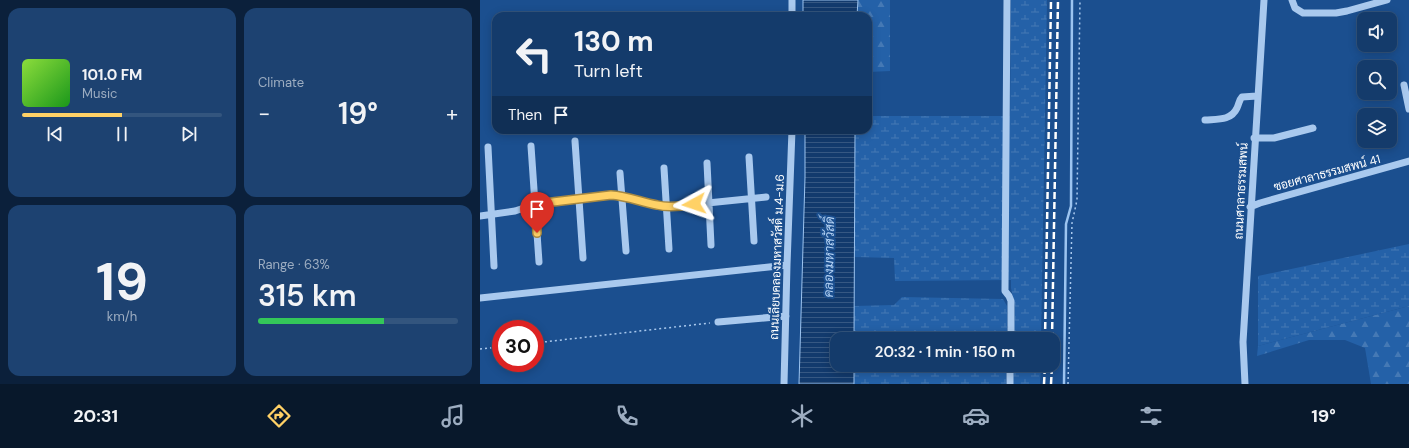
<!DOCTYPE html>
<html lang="en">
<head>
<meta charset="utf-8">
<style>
	:root { --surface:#143b6b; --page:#1d4271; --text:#f1f3f6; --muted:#9dadc1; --line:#33557e; --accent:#ffd166 }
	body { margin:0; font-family:"DM Sans",Sarabun,sans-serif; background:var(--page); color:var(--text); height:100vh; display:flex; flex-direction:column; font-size:15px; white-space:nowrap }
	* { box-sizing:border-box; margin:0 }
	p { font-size:13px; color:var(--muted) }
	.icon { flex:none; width:22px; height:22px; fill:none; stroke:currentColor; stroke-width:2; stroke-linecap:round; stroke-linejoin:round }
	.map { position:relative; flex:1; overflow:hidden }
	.side { display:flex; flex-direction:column; gap:8px; padding:8px; background:#0b203b; width:480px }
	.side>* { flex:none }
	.hud { position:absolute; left:12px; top:12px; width:380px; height:122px; border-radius:12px; box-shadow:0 2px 10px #0003,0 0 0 1px var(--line); background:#143b6b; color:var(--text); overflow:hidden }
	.controls { position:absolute; left:877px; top:12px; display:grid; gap:8px }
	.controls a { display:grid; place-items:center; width:40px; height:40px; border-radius:8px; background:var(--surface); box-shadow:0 2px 10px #0003,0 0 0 1px var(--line); font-size:20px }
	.speed { position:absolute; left:12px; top:320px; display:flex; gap:8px; font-size:20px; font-weight:700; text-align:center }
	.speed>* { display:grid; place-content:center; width:52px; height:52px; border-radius:50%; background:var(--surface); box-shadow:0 2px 10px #0003,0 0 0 1px var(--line); line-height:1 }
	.speed .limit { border:6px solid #d22; background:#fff; color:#111 }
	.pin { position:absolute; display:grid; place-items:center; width:34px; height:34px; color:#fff; margin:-41px -17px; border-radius:50% 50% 50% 0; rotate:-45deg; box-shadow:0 0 4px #0007 }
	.pin .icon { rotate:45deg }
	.me { position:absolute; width:44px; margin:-22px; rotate:265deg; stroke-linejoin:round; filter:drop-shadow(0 0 3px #0008) }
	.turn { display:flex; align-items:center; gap:14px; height:84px; padding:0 16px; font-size:18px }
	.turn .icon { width:52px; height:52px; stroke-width:2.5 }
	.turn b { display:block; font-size:28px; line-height:34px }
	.then { display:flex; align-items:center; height:38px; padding:0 16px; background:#0003; gap:8px; font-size:15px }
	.big { font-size:30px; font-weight:600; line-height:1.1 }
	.side .card { flex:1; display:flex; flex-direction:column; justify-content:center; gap:6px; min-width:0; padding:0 14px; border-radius:12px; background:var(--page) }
	.side .dial { align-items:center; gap:0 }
	.dial b { font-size:52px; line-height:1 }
	.song { display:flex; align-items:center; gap:12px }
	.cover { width:48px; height:48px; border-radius:6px; background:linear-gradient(135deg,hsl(90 70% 55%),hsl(120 70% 35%)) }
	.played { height:4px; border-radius:2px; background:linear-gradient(90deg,var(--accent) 50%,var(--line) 50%) }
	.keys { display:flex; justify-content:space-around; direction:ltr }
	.heat { display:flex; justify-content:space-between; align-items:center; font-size:22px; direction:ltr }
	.charge { height:6px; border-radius:3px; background:linear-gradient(90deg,#34c759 63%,var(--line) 0) }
	.side .tiles { flex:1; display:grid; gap:8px; grid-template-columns:repeat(2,1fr) }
	.trip { position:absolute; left:350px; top:332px; width:230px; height:40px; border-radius:12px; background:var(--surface); box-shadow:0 2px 10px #0003,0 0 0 1px var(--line); font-weight:600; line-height:40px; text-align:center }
	.dock { display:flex; height:64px; justify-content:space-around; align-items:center; background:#08182b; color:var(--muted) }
	.dock .icon { width:28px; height:28px }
	.dock .selected { color:var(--accent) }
	.dock b { font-size:18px; color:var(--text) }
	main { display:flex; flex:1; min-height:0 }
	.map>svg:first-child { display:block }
	.forest { fill:url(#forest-firs) }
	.wetland { fill:url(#wetland-marsh) }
	.water { fill:url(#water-rules); stroke:#9cc4f0 }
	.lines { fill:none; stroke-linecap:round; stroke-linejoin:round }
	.stream { stroke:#9cc4f0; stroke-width:2.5 }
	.path { stroke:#a9c9ee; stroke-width:1.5; stroke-dasharray:2 3; stroke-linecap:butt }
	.minor { stroke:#a9c9ee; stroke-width:7 }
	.rail { stroke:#fff; stroke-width:2.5; stroke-dasharray:7 3; stroke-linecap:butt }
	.route-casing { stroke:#a68842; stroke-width:10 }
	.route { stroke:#ffd166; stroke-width:7 }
	.labels { text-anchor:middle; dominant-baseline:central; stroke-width:4; stroke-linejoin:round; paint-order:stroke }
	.street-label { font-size:12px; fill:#fff; stroke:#1b4f8f }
	.water-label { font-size:13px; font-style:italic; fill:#b5d3f5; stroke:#1b4f8f }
</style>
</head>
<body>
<main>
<section class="side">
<div class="tiles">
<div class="card">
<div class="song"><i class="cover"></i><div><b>101.0 FM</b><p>Music</p></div></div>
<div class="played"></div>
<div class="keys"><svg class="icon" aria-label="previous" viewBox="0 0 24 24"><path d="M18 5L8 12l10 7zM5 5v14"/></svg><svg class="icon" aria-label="pause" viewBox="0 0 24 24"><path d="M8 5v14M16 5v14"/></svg><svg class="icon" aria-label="next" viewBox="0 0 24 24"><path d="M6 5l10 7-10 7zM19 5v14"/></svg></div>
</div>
<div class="card"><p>Climate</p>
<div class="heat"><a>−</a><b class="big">19°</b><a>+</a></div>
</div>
<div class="card dial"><b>19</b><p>km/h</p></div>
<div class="card"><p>Range · 63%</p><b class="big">315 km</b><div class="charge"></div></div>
</div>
</section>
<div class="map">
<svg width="929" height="384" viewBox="0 0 929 384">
	<defs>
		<pattern id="forest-firs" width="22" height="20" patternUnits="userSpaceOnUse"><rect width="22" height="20" fill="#2461a8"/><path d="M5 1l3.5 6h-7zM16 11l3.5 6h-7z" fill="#4579b5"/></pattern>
		<pattern id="wetland-marsh" width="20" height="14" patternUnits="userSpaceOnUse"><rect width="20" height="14" fill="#2461a8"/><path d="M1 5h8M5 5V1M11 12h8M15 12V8" fill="none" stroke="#4579b5"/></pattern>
		<pattern id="water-rules" width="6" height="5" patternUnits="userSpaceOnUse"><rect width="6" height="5" fill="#123a6d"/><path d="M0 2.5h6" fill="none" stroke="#365883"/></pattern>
	</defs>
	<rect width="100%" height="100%" fill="#1b4f8f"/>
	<path class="forest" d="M378 0H410V71L388 72V16H377Z
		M929 306V384H891L885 348 865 340H829L777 356 778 346Z"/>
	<path class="wetland" d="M531 0H567L561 339H534L535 307 531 288V280L415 281 414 258 374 257 375 130H388V116H530Z
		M929 244V306L778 346V276Z
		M422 297 523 299 527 306V339H374V306L414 305Z
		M374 365H526V384H374Z
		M533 365H561L560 384H533Z"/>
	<path class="water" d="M323 0H378L377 16H323Z
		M325 130H375L374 339H357V365H374V384H319L325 177Z"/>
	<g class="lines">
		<path class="stream" d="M584 384 586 224 591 206 592 0"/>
		<path class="path" d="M55 343 230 323
			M0 349 21 347
			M588 384 592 223 597 200 600 0"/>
		<path class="minor" d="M312 0V16
			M527 0 525 291 529 296 531 301V339
			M812 0 815 8 823 13H856L867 11 907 0
			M924 85 929 109
			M725 120C737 119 751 121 757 108 759 104 759 100 762 97L777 96
			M774 138H794L833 128
			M95 141 103 258
			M51 146 59 262
			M8 147 14 266
			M269 157 274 241
			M227 163 231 245
			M184 168 189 249
			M140 173 146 251
			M770 207 780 203 929 161
			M0 216 35 211 56 204 131 195 142 196 179 206H198L286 197
			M0 298 307 265
			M238 322 306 316
			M304 384 307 265 312 130
			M530 384V365
			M765 384 763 342 784 0"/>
		<path class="rail" d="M565 339 571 0
			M572 339 578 0
			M564 384 565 365
			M571 384 572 365"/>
	</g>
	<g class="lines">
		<g class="route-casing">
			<path id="route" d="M57 233 56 204 131 195C147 196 161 202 177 205 189 208 203 206 214 204"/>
		</g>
		<use href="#route" class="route"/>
	</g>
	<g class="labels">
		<g class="street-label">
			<text transform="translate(847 173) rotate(-15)">ซอยศาลาธรรมสพน์ 41</text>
			<text transform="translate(761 191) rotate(-87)">ถนนศาลาธรรมสพน์</text>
			<text transform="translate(297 257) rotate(-88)">ถนนเลียบคลองมหาสวัสดิ์ ม.4-ม.6</text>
		</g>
		<g class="water-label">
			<text transform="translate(349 257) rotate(-89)">คลองมหาสวัสดิ์</text>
		</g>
	</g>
</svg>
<div class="controls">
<a><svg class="icon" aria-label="sound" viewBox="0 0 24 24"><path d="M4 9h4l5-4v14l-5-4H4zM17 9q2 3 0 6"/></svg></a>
<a><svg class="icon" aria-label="search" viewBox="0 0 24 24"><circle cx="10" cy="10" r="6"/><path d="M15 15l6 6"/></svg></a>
<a><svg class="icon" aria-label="layers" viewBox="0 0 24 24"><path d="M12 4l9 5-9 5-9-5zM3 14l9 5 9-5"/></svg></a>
</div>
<div class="speed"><div class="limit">30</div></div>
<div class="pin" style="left:57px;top:233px;background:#d93025"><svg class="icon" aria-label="arrive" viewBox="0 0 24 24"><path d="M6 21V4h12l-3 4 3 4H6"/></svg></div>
<svg class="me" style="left:214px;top:204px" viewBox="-20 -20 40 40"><path d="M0-17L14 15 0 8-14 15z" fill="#ffd166" stroke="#fff" stroke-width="4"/></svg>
<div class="trip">20:32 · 1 min · 150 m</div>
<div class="hud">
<div class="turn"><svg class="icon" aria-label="left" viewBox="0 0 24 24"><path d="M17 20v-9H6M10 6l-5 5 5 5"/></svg><div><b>130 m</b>Turn left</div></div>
<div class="then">Then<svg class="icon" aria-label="arrive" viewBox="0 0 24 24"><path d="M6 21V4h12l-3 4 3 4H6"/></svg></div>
</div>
</div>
</main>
<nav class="dock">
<b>20:31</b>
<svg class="icon selected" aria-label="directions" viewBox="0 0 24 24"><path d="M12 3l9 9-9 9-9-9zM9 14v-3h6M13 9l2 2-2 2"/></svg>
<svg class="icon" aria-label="music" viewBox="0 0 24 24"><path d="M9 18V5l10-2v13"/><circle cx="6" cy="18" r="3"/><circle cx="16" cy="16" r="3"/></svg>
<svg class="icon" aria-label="phone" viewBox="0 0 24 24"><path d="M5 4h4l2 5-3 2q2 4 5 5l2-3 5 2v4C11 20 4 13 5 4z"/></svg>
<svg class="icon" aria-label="climate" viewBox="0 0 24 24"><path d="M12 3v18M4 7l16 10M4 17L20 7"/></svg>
<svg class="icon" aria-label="car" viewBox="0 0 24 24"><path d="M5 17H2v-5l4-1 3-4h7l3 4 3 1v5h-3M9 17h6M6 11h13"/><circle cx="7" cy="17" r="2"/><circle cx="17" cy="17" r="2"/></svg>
<svg class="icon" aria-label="filters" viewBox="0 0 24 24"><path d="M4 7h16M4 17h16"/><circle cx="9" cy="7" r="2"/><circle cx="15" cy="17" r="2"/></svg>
<b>19°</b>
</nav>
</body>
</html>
